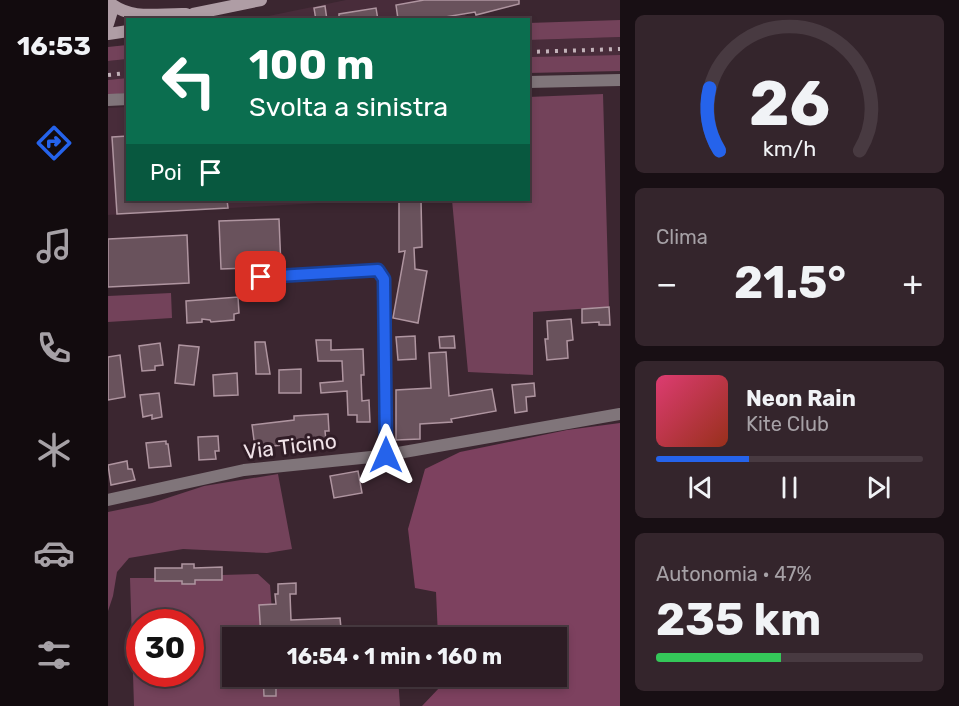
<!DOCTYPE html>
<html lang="it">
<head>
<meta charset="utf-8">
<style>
	:root { --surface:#2c1c24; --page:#34252c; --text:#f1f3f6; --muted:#a6a1a6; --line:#483a41; --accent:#2563eb }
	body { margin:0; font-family:Rubik,sans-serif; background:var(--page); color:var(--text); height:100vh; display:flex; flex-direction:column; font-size:22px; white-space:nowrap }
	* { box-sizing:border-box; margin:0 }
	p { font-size:20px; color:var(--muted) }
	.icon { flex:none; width:33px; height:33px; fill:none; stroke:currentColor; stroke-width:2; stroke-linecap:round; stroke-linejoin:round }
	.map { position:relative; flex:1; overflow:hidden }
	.details { display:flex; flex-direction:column; gap:15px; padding:15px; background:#180f14; width:339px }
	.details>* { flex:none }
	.banner { position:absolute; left:18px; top:18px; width:404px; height:183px; border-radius:0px; box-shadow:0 3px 9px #0003,0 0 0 2px var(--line); background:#0b6e4f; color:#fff; overflow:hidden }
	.speed { position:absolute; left:18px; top:609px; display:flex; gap:12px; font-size:30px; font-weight:700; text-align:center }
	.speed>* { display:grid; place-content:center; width:78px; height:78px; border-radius:50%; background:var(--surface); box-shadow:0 3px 9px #0003,0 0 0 2px var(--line); line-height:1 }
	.speed .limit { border:9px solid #d22; background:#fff; color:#111 }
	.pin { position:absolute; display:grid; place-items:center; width:51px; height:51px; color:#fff; margin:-26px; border-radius:12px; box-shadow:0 3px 9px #0006 }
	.me { position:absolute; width:66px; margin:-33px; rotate:0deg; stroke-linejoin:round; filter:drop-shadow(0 0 4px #0008) }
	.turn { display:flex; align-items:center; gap:21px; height:126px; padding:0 24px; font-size:27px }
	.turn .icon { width:78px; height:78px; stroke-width:2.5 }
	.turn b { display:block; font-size:42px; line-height:51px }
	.then { display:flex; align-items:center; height:57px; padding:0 24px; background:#0003; gap:12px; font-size:22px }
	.big { font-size:45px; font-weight:700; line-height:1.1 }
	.details .card { flex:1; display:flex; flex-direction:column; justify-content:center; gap:9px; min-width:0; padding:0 21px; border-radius:9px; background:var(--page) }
	.details .dial { align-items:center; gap:0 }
	.dial svg { height:156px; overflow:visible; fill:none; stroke:var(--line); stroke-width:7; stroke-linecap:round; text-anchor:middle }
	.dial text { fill:var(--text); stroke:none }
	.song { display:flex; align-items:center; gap:18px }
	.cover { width:72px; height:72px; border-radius:9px; background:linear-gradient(135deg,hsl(340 70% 55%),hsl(10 70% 35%)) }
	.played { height:6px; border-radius:3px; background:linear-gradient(90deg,var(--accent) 35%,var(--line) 35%) }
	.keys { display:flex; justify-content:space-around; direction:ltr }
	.heat { display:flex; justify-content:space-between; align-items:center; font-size:33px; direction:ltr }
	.charge { height:9px; border-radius:4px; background:linear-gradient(90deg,#34c759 47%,var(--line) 0) }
	.trip { position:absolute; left:114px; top:627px; width:345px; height:60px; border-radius:0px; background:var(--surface); box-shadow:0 3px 9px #0003,0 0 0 2px var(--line); font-weight:700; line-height:60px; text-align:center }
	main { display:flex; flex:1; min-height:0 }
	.tab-bar { display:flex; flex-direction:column; width:108px; justify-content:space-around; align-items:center; background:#120b0e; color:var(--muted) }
	.tab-bar .icon { width:42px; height:42px }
	.tab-bar .selected { color:var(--accent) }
	.tab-bar b { font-size:27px; color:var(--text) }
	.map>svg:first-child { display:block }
	.built { fill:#482c3a }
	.green { fill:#73425a; fill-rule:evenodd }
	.forest { fill:#7d415f }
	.building { fill:#69525c; stroke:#af95a0; stroke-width:1.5 }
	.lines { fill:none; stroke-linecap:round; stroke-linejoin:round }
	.minor { stroke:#80757a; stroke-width:12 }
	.secondary { stroke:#af9da5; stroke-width:12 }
	.rail { stroke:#c2b2b9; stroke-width:4; stroke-dasharray:3 6; stroke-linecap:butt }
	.route-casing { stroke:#184099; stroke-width:15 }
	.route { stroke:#2563eb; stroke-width:10 }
	.labels { text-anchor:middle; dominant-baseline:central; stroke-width:6; stroke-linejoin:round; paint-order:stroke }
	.street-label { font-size:21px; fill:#f0e2e8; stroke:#301c26 }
</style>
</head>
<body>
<main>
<nav class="tab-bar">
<b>16:53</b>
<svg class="icon selected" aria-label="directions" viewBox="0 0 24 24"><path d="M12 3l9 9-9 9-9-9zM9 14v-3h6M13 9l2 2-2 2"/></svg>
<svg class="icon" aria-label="music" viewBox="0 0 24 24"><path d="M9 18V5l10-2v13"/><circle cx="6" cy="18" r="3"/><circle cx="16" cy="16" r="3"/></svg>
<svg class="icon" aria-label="phone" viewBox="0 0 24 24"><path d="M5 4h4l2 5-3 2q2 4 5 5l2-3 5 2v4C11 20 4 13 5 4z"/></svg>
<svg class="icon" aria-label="climate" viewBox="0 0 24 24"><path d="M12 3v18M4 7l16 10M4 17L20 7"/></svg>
<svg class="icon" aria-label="car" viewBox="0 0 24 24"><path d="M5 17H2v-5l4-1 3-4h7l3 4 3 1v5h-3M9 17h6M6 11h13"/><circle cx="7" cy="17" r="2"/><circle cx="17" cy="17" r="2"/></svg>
<svg class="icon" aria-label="filters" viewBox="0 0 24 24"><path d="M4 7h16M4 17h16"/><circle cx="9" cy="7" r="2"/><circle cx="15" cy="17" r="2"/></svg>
</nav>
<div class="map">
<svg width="512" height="706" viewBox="0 0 512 706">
	<rect width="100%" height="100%" fill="#3b2630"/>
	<path class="built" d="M238 0H355L358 19 141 20Z
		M512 37V55L420 57V40Z
		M19 59V78L0 80V61Z
		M16 107V119L19 120 20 200H262L0 215V108Z"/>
	<path class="green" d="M512 20V37L420 40V23Z
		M19 45V59L0 61V47Z
		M512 55V71L420 73V57Z
		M19 78V93L0 95V80Z
		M495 94 501 307 425 312V375L360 372 344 200H420V97Z
		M63 293 64 318 0 322V296Z
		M170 474 184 549 159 553 75 549 21 558 9 572 5 596 0 611V512L44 503 96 486Z
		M74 564H86L87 568 114 567V575L150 574 162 585 166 637 124 638V676L290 677 292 706H26L22 578H47V568H73ZM32 622H82V674H32Z"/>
	<path class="forest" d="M512 423V706H314L332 687 331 677 448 676V638L330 637 328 592 307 588 300 529 317 469 352 452 459 430Z"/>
	<path class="building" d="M316 0H411V4L368 15 367 12 325 19H290L288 5Z
		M217 6 219 20H208L206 8Z
		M268 8 270 20H231V14Z
		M20 136V200H119L120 208 9 214 4 137Z
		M291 200H313L314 247 306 248 307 269 319 271 310 323 285 318 297 251 291 252Z
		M171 219 173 267 113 269 111 221Z
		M79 235 81 283 0 287V239Z
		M130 297 131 313 126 314V320L103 322 102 320 94 319V322L79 323 78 301Z
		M501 307 502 325H491V322L474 323V309Z
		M463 319 465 340 459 341 460 358 439 360 437 339H440L439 321Z
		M307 336 308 359 290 360 288 337Z
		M346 336 347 348H332L331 337Z
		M208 340H223V350L255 349 256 375H253L254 401 261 400 262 422H249V415H240L239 391 213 393 212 383 235 381 234 361H210Z
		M147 342H157L162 374H148Z
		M52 343 55 365 47 366V370L34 371 31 346Z
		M71 345 91 347 86 385 67 383Z
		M338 352 341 396 384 389 388 411 343 419 344 422 312 424V439L288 440V390L323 388 321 353Z
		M12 355 17 397 0 400V357Z
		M193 369V393H171V370Z
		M129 373 130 395 106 396 105 375Z
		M426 383 427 396 418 397 419 411 407 413 404 385Z
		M51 393 54 417 44 419V415L35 417 32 395Z
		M220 414 221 431H217L218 440 174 443V445L147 448 144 425 186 420V416Z
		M110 436 111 451H107L108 459 91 460 90 437Z
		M58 441V444H60L63 466 41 468 38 443Z
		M19 461 20 469H24L27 480 3 485 0 465Z
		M250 471 254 493 226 498 222 476Z
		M74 564H86V568L114 567V580H87V584H74V581H47V568H74Z
		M188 583V594H182L183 620 232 618 234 638H153L151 605 168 604 167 594H170V584Z
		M155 676H168V696H156Z"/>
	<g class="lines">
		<path class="minor" d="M420 82 512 80
			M0 100 20 99
			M153 277 270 270 276 279 278 455
			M0 500 136 470 273 456 512 414"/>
		<path class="secondary" d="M2 3C25 21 51 13 78 14
			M69 20 85 14 153 0
			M0 24 4 11 1 0
			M0 34 20 31"/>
		<path class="rail" d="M420 52 512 49
			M0 75 20 73"/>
	</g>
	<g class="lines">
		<g class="route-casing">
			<path id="route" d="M153 277 270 270 276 279 278 455"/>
		</g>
		<use href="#route" class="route"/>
	</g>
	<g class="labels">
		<g class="street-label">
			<text transform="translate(182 446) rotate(-7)">Via Ticino</text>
		</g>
	</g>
</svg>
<div class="speed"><div class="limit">30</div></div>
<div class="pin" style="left:153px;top:277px;background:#d93025"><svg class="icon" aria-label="arrive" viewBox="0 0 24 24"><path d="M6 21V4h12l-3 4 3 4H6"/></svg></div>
<svg class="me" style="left:278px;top:455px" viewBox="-20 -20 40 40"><path d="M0-17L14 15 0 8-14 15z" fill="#2563eb" stroke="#fff" stroke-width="4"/></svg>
<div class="trip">16:54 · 1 min · 160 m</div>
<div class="banner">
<div class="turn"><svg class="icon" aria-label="left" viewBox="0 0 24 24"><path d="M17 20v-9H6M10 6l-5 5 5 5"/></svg><div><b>100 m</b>Svolta a sinistra</div></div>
<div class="then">Poi<svg class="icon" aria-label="arrive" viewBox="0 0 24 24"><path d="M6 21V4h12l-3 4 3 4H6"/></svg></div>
</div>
</div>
<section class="details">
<div class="card dial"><svg viewBox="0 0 100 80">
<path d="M14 69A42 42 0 1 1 86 69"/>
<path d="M14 69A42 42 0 0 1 9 37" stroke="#2563eb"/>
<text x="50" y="56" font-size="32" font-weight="700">26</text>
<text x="50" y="72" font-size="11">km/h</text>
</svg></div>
<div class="card"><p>Clima</p>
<div class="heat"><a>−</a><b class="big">21.5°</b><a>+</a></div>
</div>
<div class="card">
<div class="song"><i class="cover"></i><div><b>Neon Rain</b><p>Kite Club</p></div></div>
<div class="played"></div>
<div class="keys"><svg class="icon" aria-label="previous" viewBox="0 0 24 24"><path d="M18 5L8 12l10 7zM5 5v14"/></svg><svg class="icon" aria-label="pause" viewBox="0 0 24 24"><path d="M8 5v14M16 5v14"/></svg><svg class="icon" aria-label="next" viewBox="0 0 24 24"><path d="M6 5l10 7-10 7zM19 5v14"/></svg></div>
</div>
<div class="card"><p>Autonomia · 47%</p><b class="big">235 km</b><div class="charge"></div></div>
</section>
</main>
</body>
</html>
